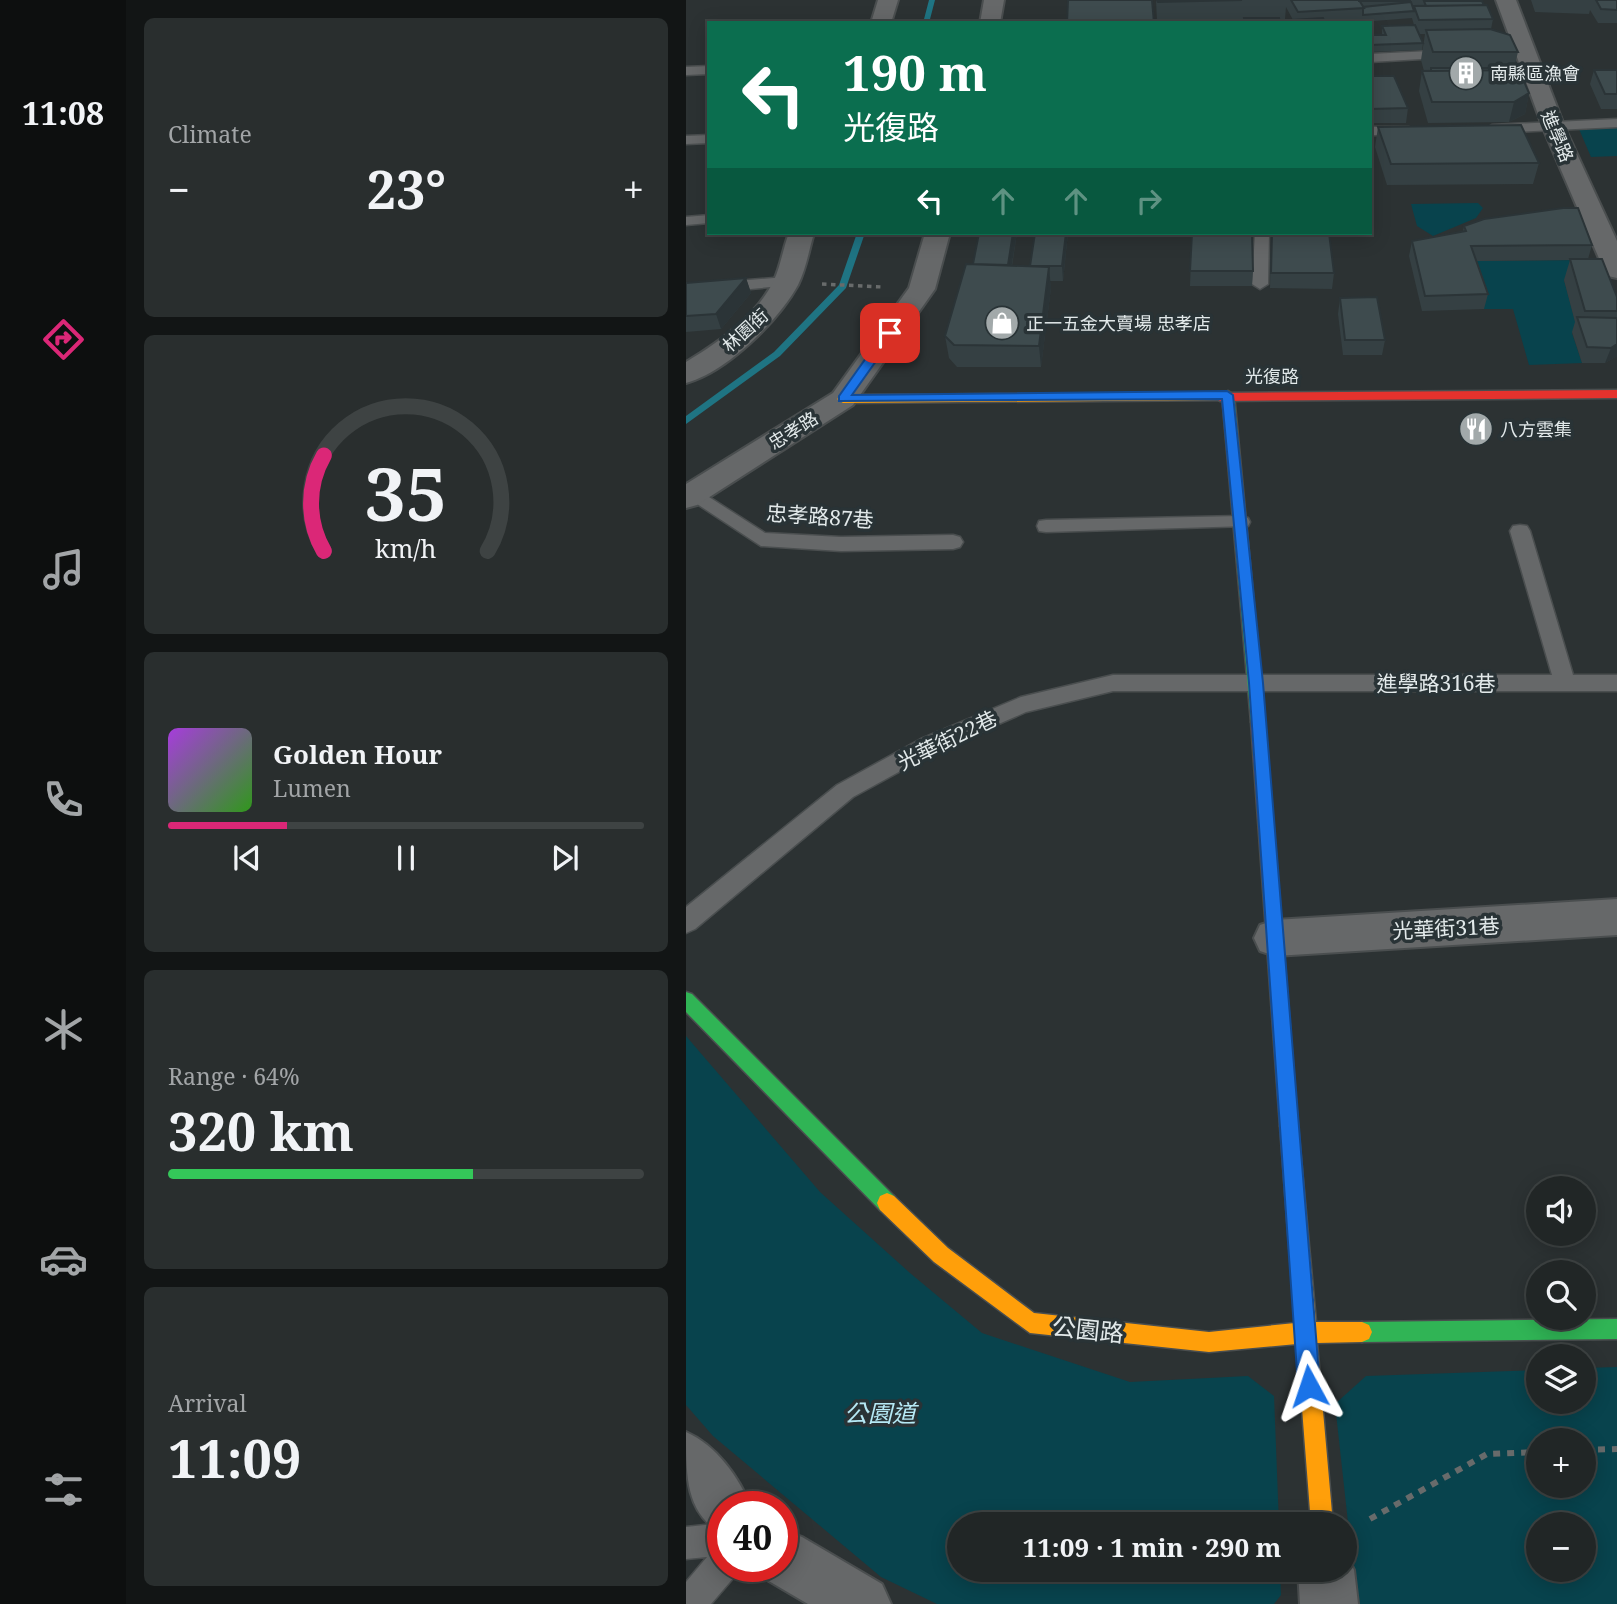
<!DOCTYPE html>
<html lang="en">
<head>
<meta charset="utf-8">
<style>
	:root { --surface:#212626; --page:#292e2e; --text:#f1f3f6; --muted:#a2a5a7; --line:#3e4343; --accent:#db2777 }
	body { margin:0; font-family:"Noto Serif","Noto Sans TC",serif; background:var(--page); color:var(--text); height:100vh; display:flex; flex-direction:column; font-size:26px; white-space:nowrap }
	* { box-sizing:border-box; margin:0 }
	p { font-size:23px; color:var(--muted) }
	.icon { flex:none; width:38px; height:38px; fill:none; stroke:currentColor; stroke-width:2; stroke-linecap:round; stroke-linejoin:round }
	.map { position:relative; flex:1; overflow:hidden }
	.panel { display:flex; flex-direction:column; gap:18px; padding:18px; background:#121515; width:560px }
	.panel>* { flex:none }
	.banner { position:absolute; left:21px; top:21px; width:665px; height:214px; border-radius:0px; box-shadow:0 4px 18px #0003,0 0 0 2px var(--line); background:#0b6e4f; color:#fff; overflow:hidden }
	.buttons { position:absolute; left:840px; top:1176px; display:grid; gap:14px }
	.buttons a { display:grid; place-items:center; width:70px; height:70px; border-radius:50%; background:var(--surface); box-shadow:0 4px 18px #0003,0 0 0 2px var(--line); font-size:35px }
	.speed { position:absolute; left:21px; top:1491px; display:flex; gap:14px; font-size:35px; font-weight:700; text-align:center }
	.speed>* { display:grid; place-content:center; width:91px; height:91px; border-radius:50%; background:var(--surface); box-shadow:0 4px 18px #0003,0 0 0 2px var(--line); line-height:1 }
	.speed .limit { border:10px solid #d22; background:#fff; color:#111 }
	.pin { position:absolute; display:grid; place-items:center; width:60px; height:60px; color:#fff; margin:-30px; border-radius:14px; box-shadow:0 4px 10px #0006 }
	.me { position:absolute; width:77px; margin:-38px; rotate:355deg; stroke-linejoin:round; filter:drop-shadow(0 0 5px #0008) }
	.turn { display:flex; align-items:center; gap:24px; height:147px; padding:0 21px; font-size:32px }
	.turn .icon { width:91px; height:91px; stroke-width:2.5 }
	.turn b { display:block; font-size:49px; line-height:60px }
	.lanes { display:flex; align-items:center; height:66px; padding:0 21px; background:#0003; justify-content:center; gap:35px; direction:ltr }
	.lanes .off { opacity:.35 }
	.big { font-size:52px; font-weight:700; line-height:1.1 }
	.panel .widget { flex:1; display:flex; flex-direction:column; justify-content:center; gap:10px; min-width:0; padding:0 24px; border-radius:10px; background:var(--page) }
	.panel .dial { align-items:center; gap:0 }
	.dial svg { height:182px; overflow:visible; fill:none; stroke:var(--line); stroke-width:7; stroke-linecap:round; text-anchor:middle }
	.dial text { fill:var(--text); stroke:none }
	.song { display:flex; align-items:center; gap:21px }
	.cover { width:84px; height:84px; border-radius:10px; background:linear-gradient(135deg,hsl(280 70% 55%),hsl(110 70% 35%)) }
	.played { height:7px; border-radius:4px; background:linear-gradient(90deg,var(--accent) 25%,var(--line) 25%) }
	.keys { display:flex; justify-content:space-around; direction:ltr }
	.heat { display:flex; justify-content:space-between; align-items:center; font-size:38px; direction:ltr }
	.charge { height:10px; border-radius:5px; background:linear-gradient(90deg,#34c759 64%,var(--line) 0) }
	.trip { position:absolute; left:261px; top:1512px; width:410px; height:70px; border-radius:35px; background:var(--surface); box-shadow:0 4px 18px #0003,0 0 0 2px var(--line); font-weight:700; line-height:70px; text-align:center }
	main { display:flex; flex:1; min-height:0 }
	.menu { display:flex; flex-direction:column; width:126px; justify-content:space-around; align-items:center; background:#0d0f0f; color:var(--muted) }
	.menu .icon { width:49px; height:49px }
	.menu .active { color:var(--accent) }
	.menu b { font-size:32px; color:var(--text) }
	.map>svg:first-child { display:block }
	.green { fill:#08434d; fill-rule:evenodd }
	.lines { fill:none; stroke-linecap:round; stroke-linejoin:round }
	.stream { fill:#1f7483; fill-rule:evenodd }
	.lane-casing { stroke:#4a4e4f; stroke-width:3 }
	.street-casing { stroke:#4a4e4f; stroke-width:4 }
	.fast-casing { stroke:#4a4e4f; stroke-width:3 }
	.slow-casing { stroke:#4a4e4f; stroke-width:3 }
	.jam-casing { stroke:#4a4e4f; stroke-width:3 }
	.path-far1 { stroke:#686b6b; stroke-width:3.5; stroke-dasharray:4.5 4.5; stroke-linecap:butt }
	.path { stroke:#686b6b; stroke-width:6; stroke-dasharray:7 7; stroke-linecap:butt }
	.lane { fill:#666869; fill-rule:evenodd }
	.street { fill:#666869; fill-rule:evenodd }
	.fast { fill:#30b455; fill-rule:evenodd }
	.slow { fill:#ff9f0a; fill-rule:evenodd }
	.jam { fill:#e5322d; fill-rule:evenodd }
	.wall { fill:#354043 }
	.shaded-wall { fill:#2b3437 }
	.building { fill:#3e4b4e; stroke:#2b3437; stroke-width:2 }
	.route { fill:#1a73e8; stroke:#114b97; stroke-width:2 }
	.labels { text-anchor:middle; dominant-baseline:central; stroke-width:7; stroke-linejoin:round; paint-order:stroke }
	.far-poi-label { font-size:18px; fill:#e2e9ea; stroke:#293336; text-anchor:start }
	.far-street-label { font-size:18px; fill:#e2e9ea; stroke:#293336 }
	.street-label { font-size:21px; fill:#e2e9ea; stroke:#293336 }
	.near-street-label { font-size:24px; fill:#e2e9ea; stroke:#293336 }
	.near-park-label { font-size:24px; font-style:italic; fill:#b6e9f5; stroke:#293336 }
</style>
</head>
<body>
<main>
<nav class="menu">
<b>11:08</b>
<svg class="icon active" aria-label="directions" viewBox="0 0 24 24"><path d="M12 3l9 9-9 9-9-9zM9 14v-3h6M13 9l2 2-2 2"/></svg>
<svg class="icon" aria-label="music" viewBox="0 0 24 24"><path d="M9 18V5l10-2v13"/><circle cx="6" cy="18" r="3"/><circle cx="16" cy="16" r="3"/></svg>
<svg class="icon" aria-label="phone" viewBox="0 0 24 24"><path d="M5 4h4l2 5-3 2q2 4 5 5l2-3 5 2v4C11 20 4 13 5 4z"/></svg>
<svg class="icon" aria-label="climate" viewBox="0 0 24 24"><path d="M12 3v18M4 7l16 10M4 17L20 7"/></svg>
<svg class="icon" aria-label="car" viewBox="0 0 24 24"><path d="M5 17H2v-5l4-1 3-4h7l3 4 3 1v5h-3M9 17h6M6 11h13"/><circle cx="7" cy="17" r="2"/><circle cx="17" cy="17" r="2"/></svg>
<svg class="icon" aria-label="filters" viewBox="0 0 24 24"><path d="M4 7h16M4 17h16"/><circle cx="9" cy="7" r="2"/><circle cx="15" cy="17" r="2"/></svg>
</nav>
<section class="panel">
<div class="widget"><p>Climate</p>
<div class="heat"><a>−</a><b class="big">23°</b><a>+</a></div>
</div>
<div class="widget dial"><svg viewBox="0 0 100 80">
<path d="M14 69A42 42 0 1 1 86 69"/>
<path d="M14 69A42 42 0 0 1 14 27" stroke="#db2777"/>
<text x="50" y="56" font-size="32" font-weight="700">35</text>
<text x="50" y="72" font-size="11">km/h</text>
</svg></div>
<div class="widget">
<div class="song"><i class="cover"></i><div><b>Golden Hour</b><p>Lumen</p></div></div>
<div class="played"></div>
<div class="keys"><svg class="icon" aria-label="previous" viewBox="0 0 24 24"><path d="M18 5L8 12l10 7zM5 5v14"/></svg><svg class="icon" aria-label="pause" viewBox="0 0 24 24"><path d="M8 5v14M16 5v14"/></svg><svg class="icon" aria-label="next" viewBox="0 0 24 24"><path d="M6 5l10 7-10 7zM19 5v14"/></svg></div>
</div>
<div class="widget"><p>Range · 64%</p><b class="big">320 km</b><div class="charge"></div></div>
<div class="widget"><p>Arrival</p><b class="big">11:09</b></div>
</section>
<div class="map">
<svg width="931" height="1604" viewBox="0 0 931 1604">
	<rect width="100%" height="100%" fill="#2c3233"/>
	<path class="green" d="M931 128V156L905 157 893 129Z
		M792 203 797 208 790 218 747 236 731 226 725 204Z
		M901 260 878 280 892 332 886 333 896 363 843 365 827 309H798L782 261Z
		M0 1036 134 1192 224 1273 296 1333 444 1382 562 1376 588 1396 593 1524H273V1570H594L595 1595 588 1604H251L195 1577 27 1436 0 1405Z
		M931 1367V1604H671L649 1404 680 1376 852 1370V1402H898V1368ZM852 1440H898V1486H852ZM852 1524H898V1570H852Z"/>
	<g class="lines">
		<path class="stream" d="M243 0H249L243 23H237Z
			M171 233H179L160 288 94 356 0 424V416L88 352 153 285Z"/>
		<g class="lane-casing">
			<path id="lane" d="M765 50 769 51V57L684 62V54Z
				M23 66V74L0 75V67Z
				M931 119V127L806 133 799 129 806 125Z
				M684 127H723L730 131 723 135H684Z
				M23 135V143L0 144V136Z
				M23 215V223L0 225V217Z
				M569 233H583L582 284 574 289 566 284Z
				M100 277 108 282 106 285 0 295V285Z
				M9 488 79 533 155 537 267 535 274 537 277 542 274 547 267 549 155 551 75 546 2 498 0 494 2 490Z
				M555 516 562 518 564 522 562 526 360 532 353 531 351 526 353 521 360 520Z
				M834 525 841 526 844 531 887 675H931V691H427L340 712 251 751 167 797 9 929 0 933V907L151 785 235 739 335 697 427 675H866L824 531 827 526Z
				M37 1523V1566H53L49 1576 25 1604H0V1582L21 1557 0 1559V1527Z"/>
		</g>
		<g class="street-casing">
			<path id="street" d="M192 0H212L205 23H185Z
				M298 0H318L314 23H294Z
				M810 0H830L879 128 931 241V278L922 276 918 270 857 128Z
				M103 233H128C123 250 120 269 112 285 92 321 41 372 0 383V362C33 342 71 316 88 280 95 265 97 248 103 233Z
				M239 233H264L249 289 167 405 11 505 0 508V484L147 393 223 288Z
				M931 899V935L589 956 574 951 568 938 574 925 589 920Z
				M0 1432C30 1445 53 1477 65 1507H37V1534C0 1514 0 1477 0 1432Z
				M96 1529 116 1537 196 1584 205 1604H122L76 1577 72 1566H96Z
				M658 1549 668 1570 672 1604H614L612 1570H658Z"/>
		</g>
		<g class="fast-casing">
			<path id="fast" d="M542 391 548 395 579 722 572 728 565 722 536 395Z
				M0 992 6 994 208 1196 211 1203 208 1210 201 1213 194 1210 0 1012Z
				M931 1319V1339L676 1342 669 1339 666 1332 669 1325 676 1322Z"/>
		</g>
		<g class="slow-casing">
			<path id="slow" d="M534 393 538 394V400L157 403 151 399 157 395Z
				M603 1117 610 1120 612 1126 630 1322H676L683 1325 686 1332 683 1339 676 1342 631 1343 647 1524H625L611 1344 523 1352 344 1333 248 1262 194 1210 191 1203 194 1196 201 1193 208 1196 262 1248 348 1313 523 1332 609 1323 594 1126 596 1120Z"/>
		</g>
		<g class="jam-casing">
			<path id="jam" d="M931 390V398L534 401 528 397 534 393Z
				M572 716 579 722 612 1126 610 1132 603 1135 596 1132 594 1126 565 722Z"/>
		</g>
		<path class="path-far1" d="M136 284 197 287"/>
		<path class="path" d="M898 1450 931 1449
			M684 1519 801 1454 852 1452"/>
		<use href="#lane" class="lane"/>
		<use href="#street" class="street"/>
		<use href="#fast" class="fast"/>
		<use href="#slow" class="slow"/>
		<use href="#jam" class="jam"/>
	</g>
	<path class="wall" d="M470 0H796L807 19 805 29 832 52 828 68 843 93 839 114 823 122 742 123 733 91 736 71H738L735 60 739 34H733L737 43 736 50 684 52V35H696V26L728 25 726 18 662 23H606V20H607L600 7 599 19H594V23H558V19L471 21Z
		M845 0H931V23H912L904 10 903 14 849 12Z
		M908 70H931V109H915L904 84Z
		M684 76 722 108 720 123H684Z
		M692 127 853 163 847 184 701 185 689 147Z
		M778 226 906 245 902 259 931 297V356L919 363H896L886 332 889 322 878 280 884 260 791 261 802 294 798 309 736 311 723 256 726 241 777 231Z
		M293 233H331L326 266H344L382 233 377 281H364L365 288 355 367H271L263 358 259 336 287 264Z
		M506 233 567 271 566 286H504Z
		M585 233H643L648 273 646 289 584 288Z
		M60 278 65 293 35 329 0 332V283Z
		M654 298 699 340 696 355H657L652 314Z"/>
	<path class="shaded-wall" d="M843 93 839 114 823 122 828 102Z
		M327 233H331L323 281 321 266Z
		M380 233H382L377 281 376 266Z
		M363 267 365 288 355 367 353 346Z
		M60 278 65 293 35 329 30 314Z
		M931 344V356L919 363 925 348Z"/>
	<path class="building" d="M382 0H466L468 23H381Z
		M471 0H556L472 2Z
		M605 0H673L678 8 612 12Z
		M673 0H724V1H673Z
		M910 0H931V10L915 9Z
		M738 1H796L798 5 740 6Z
		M725 2 728 11 677 15V7Z
		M801 5 807 19 733 20 728 6Z
		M558 18H593L594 23H559Z
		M637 18 639 23H607L606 20Z
		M729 25 737 43 684 45V35H700L696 26Z
		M804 29 824 35 832 52H747L740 30Z
		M745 68H828L829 70 745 71Z
		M833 70 843 93 828 102H746L736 71Z
		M908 70H931V94H919Z
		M684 76H708L722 108 684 109Z
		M835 125 853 163 705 164 692 127Z
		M877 208H892L906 245 785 246 802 294 739 296 726 241 780 231 778 226 798 219Z
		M293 233H327L322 265 287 264Z
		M349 233H380L376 266H344Z
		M506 233H566L567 271H504Z
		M586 233H643L648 273H585Z
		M884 259H916L931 297V311H899Z
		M280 264 363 267 353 346 268 345 259 336Z
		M60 278 30 314 0 316V283Z
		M691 297 699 340H659L654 298Z
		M891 317 931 318V344L925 348 901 347Z"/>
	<path class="route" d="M204 329 210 333 166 395 541 391 547 395 577 683 634 1386 631 1394 623 1397 616 1394 612 1386 563 683 536 399 153 401V396L200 330Z"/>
	<defs>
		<g id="building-disc" transform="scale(1.75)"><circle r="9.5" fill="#a2a9aa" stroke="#293336"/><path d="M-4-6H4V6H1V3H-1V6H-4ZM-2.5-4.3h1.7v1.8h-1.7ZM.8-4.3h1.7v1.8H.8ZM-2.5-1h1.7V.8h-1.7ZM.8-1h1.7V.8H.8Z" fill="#fff"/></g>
		<g id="shop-disc" transform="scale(1.75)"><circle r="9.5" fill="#a2a9aa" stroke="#293336"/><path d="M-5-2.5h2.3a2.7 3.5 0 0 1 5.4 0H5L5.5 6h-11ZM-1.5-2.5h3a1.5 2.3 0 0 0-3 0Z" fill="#fff"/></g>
		<g id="restaurant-disc" transform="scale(1.75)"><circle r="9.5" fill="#a2a9aa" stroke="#293336"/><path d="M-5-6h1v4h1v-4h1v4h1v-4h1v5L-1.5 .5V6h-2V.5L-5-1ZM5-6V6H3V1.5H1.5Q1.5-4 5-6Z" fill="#fff"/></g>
	</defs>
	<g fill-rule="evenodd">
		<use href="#building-disc" x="780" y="73"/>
		<use href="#shop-disc" x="316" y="323"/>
		<use href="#restaurant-disc" x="790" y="429"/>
	</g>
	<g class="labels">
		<g class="far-poi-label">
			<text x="804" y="73">南縣區漁會</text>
			<text x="340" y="323">正一五金大賣場 忠孝店</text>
			<text x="814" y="429">八方雲集</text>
		</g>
		<g class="far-street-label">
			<text transform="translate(872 136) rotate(67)">進學路</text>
			<text transform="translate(59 330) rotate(-42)">林園街</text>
			<text x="586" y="376">光復路</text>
			<text transform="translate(107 430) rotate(-32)">忠孝路</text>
		</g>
		<g class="street-label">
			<text transform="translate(134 516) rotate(4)">忠孝路87巷</text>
			<text x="750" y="683">進學路316巷</text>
			<text transform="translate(261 740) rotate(-26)">光華街22巷</text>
			<text transform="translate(760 928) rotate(-3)">光華街31巷</text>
		</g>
		<g class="near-street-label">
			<text transform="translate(402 1329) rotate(6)">公園路</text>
		</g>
		<g class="near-park-label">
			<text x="194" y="1412">公園道</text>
		</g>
	</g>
</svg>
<div class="buttons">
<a><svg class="icon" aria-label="sound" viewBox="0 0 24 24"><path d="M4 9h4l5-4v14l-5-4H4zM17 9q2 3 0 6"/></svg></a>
<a><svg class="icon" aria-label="search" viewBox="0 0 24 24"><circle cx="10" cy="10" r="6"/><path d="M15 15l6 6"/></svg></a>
<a><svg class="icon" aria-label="layers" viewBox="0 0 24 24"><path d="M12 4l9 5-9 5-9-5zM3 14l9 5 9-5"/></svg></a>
<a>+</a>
<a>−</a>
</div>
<div class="speed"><div class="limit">40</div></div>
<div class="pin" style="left:204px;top:333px;background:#d93025"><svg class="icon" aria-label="arrive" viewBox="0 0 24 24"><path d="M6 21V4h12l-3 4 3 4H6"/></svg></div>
<svg class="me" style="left:623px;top:1386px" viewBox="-20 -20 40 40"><path d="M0-17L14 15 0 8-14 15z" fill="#1a73e8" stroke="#fff" stroke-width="4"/></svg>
<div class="trip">11:09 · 1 min · 290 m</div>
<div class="banner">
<div class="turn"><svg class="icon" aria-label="left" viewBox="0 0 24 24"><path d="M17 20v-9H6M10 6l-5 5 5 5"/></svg><div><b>190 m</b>光復路</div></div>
<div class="lanes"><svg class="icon" aria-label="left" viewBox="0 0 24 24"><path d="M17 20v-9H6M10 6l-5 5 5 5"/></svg><svg class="icon off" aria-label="ahead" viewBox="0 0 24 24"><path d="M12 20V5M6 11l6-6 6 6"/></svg><svg class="icon off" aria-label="ahead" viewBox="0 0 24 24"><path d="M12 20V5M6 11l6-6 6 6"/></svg><svg class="icon off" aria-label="right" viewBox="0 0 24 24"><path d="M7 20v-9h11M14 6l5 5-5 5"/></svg></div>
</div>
</div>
</main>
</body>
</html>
